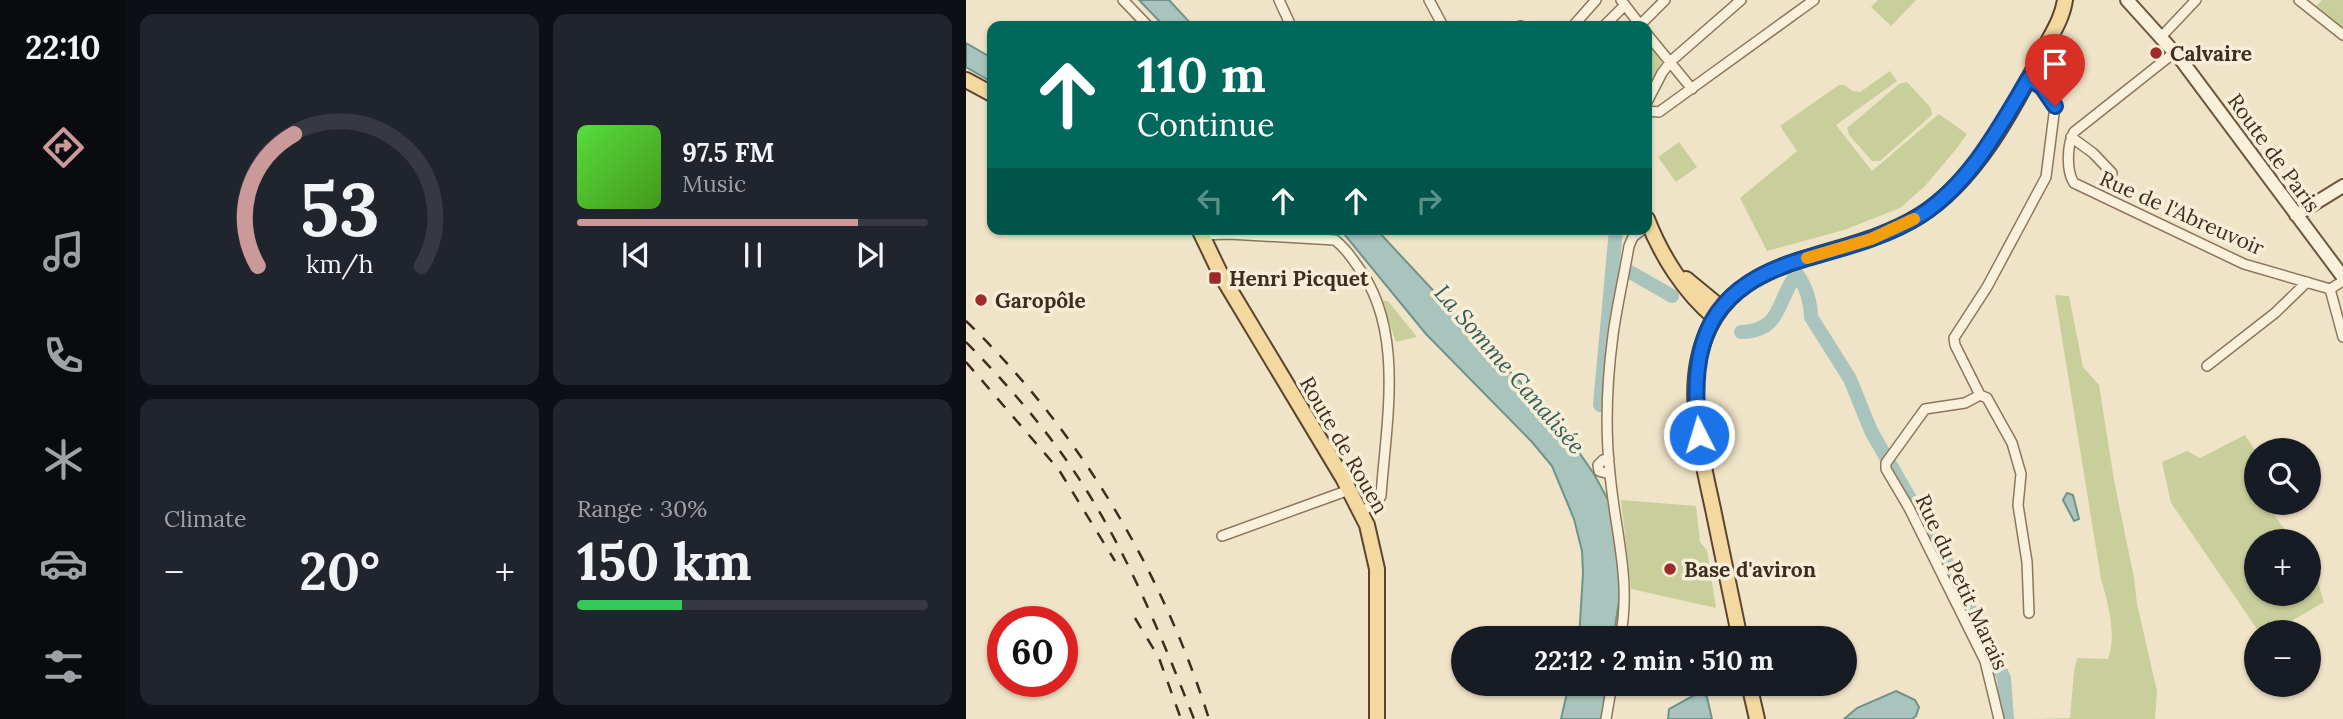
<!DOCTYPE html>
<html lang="en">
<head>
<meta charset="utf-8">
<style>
	:root { --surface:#171b24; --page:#20242c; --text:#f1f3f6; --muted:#9ea1a6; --line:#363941; --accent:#cc999b }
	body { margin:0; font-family:Lora,serif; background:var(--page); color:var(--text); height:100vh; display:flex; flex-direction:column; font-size:26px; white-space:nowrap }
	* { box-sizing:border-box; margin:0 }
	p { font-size:23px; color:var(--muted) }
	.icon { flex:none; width:38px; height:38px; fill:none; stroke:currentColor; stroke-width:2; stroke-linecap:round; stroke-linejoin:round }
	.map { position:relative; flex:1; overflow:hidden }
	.panel { display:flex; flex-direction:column; gap:14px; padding:14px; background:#0d0f14; width:840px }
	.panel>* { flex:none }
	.guide { position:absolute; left:21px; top:21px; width:665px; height:214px; border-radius:14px; box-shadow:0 2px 5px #0004; background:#00695c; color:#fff; overflow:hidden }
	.buttons { position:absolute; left:1278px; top:438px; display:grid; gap:14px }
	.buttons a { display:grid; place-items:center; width:77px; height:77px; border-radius:50%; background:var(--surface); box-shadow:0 2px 5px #0004; font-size:35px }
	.speed { position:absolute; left:21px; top:606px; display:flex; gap:14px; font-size:35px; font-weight:700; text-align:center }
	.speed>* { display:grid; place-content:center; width:91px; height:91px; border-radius:50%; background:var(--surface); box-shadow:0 2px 5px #0004; line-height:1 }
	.speed .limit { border:10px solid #d22; background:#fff; color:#111 }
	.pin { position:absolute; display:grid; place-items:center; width:60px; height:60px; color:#fff; margin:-72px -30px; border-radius:50% 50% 50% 0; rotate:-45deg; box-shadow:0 0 7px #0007 }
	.pin .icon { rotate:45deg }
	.me { position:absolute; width:77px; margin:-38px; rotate:355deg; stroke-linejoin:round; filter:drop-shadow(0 0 5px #0008) }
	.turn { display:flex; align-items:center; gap:24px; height:147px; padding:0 35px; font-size:32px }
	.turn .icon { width:91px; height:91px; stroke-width:2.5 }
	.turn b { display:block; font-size:49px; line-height:60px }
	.lanes { display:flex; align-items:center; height:66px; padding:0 35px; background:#0003; justify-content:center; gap:35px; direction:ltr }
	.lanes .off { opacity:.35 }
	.big { font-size:52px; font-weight:700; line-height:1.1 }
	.panel .tile { flex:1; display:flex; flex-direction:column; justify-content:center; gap:10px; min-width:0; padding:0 24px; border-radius:14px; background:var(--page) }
	.panel .dial { align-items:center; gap:0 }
	.dial svg { height:182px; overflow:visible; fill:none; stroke:var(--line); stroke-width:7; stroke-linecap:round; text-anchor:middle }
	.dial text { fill:var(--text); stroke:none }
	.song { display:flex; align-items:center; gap:21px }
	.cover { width:84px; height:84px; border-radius:10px; background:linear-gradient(135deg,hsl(110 70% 55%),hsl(100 70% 35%)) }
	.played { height:7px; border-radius:4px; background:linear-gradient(90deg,var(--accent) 80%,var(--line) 80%) }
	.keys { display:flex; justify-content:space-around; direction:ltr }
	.heat { display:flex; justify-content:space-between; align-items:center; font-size:38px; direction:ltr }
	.charge { height:10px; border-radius:5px; background:linear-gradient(90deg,#34c759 30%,var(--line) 0) }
	.panel .tiles { flex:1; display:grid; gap:14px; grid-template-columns:repeat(2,1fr) }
	.trip { position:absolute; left:485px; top:626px; width:406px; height:70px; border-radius:35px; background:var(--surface); box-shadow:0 2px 5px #0004; font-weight:700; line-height:70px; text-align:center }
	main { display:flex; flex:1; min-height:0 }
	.menu { display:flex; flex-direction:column; width:126px; justify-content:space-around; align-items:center; background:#090b0e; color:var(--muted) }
	.menu .icon { width:49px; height:49px }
	.menu .active { color:var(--accent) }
	.menu b { font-size:32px; color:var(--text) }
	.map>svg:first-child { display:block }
	.green { fill:#c9cf9b }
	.water { fill:#a9c4bc; stroke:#6f938a; stroke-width:2 }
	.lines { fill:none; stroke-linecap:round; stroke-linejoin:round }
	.river { stroke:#a9c4bc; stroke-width:14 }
	.street-casing { stroke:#8d765c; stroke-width:12 }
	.secondary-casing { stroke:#6f573f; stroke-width:16 }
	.primary-casing { stroke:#5b4430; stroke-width:18 }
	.street { stroke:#faf1dc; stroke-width:9 }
	.secondary { stroke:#faf1dc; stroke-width:12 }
	.primary { stroke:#f3d9a0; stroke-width:14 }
	.rail { stroke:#3d2e20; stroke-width:2.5; stroke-dasharray:12 12; stroke-linecap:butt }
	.route-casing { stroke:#114b97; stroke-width:18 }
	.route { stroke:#1a73e8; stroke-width:12 }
	.slow { stroke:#f59e0b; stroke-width:12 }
	.poi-dot { fill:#9e2a2b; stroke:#f7eed8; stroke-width:2.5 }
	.labels { text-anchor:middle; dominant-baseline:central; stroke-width:7; stroke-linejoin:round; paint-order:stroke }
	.poi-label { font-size:21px; font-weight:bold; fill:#3d2e20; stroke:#f7eed8; text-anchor:start }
	.street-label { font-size:21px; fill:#3d2e20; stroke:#f7eed8 }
	.water-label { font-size:23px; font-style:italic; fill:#2f5d5a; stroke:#f7eed8 }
</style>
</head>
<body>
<main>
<nav class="menu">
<b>22:10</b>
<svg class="icon active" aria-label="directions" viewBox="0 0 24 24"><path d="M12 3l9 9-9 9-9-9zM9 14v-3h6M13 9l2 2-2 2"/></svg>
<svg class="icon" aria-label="music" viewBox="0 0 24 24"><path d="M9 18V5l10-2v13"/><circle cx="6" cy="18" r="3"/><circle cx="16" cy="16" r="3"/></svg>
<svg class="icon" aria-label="phone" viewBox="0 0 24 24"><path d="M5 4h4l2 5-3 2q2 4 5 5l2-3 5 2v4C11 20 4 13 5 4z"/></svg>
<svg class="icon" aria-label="climate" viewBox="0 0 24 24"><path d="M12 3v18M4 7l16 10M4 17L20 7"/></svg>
<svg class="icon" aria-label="car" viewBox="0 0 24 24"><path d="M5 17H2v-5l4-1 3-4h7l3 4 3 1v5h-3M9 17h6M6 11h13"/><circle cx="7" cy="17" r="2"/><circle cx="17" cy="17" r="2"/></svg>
<svg class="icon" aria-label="filters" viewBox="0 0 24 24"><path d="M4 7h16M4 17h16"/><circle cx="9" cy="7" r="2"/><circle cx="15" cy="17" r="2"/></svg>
</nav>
<section class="panel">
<div class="tiles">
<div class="tile dial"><svg viewBox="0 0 100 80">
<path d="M14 69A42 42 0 1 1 86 69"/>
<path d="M14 69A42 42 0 0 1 30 11" stroke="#cc999b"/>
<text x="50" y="56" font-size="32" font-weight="700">53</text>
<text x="50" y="72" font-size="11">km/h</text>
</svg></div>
<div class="tile">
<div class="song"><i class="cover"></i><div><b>97.5 FM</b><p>Music</p></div></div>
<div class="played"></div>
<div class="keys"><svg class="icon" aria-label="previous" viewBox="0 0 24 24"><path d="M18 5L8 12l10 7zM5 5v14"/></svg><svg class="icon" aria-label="pause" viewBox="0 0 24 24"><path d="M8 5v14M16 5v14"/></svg><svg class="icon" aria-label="next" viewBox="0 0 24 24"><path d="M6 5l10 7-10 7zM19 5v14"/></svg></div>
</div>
<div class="tile"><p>Climate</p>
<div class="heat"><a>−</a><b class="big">20°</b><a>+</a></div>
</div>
<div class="tile"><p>Range · 30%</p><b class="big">150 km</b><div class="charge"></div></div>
</div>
</section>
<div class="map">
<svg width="1377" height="719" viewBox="0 0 1377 719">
	<rect width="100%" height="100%" fill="#f0e4c8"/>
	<path class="green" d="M912 0H950L925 26 905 7Z
		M1356 0H1377V28L1350 6Z
		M681 40 696 61 681 91Z
		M924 71 931 81 870 125 906 171 973 114 1001 134 991 148 959 186 934 208 878 230 801 251 774 198 831 151 814 126 873 85H878L887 91 894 92Z
		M941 82 965 108 966 115 914 161H906L883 135 881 128 933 84Z
		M713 142 731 167 710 182 692 157Z
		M1089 295 1103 296 1117 367 1133 385 1148 480 1168 578 1171 604 1191 691 1189 719H1064L1104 718 1108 671 1111 658 1142 659C1151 635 1142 603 1135 579Z
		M416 301H422L451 337 430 342Z
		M1279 435 1290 452V502H1303L1301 505 1327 541H1290V593H1342V562L1349 572 1358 602 1322 623 1303 632H1293L1205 503 1196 462 1221 451 1234 458Z
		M655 500 730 506 734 542 741 550 750 608 665 589Z"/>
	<path class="water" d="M173 0H203L227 26H198Z
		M0 43 26 58V82L0 67Z
		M374 229H410L531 359 569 396 574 407 603 438 628 474 647 509 655 589 647 639H613L617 573 616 551 608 519 586 466 566 442 460 334Z
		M1101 493 1107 495 1113 519 1108 521 1097 500Z
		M603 684H640L636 719H595Z
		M930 691 949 700 953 707 950 716 946 719H878L891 708Z
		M734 692 741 697 746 719H702L703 709Z"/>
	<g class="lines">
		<path class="river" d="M664 272 706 296
			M775 332C817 331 810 300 831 274 840 286 845 303 845 317L884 379 905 431 981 563 1038 678 1041 719
			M634 405 650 229"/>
		<g class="street-casing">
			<path id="street" d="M157 0 182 26
				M313 0 325 26
				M463 0 477 26
				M655 0 675 26
				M1333 0 1377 35
				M554 26H555
				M607 26 630 0
				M638 26 659 5
				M673 26 699 0
				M681 34 726 89
				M1195 37 1230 0
				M1209 52 1108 132C1101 144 1100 171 1108 183L1278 264 1364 289
				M681 102 696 73 705 61 775 0
				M681 111 693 112 848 0
				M1105 137 1127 153 1146 173
				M236 235 263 234 369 240C378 247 384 255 390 264 440 328 420 421 415 496L411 502 395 512
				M1377 281 1364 289 1377 337
				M1241 366 1309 313 1341 282
				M1014 395 999 403 959 409 920 463V469L943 508 1019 661 1033 719
				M1014 395 989 345 988 338 1021 287 1080 177 1089 106 1076 87 1063 78
				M1014 395 1021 398 1046 443 1055 474 1052 505 1061 562 1063 613
				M643 459 637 460 632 465 633 471 643 474
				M256 536 383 490
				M654 639C666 581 649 531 644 474 639 429 641 380 647 335 651 305 658 276 663 246L667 237 677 229
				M640 719 646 684"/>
		</g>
		<g class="secondary-casing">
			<path id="secondary" d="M1161 0 1216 61 1377 277
				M1330 215 1377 186"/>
		</g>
		<g class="primary-casing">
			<path id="primary" d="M0 80 26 94
				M681 219C695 255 718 292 748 317
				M233 229 255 275 377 478 401 525 411 569V719
				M720 279 754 307
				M774 639C765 595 756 552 747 509 737 462 723 410 732 362 754 247 873 266 953 216 1009 182 1047 110 1076 53 1085 35 1096 20 1099 0
				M783 684 791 719"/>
		</g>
		<use href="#street" class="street"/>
		<use href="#secondary" class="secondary"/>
		<use href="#primary" class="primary"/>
		<path class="rail" d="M0 321C112 429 196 570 243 719
			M0 342C46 389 89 439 124 496 167 566 198 643 228 719
			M0 362 93 470 149 561
			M169 618 193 658 215 719"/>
	</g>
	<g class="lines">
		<g class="route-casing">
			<path id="route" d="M733 435C722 339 744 285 841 258 880 247 921 237 955 215 1005 182 1033 128 1063 78L1076 87 1089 106"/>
		</g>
		<use href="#route" class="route"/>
		<path class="slow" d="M841 258 905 239 948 219"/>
	</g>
	<g class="poi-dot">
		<circle cx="1190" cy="53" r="7"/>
		<rect x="242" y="271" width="14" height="14" rx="3.5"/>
		<circle cx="15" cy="300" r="7"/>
		<circle cx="704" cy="569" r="7"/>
	</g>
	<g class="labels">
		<g class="poi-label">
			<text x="1204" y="53">Calvaire</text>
			<text x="263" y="278">Henri Picquet</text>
			<text x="29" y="300">Garopôle</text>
			<text x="718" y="569">Base d'aviron</text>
		</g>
		<g class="street-label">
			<text transform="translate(1308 153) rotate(54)">Route de Paris</text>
			<text transform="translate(1216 213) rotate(24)">Rue de l'Abreuvoir</text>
			<text transform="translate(378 445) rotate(60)">Route de Rouen</text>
			<text transform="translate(996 582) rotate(65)">Rue du Petit Marais</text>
		</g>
		<g class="water-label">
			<text transform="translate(544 369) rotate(49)">La Somme Canalisée</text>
		</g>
	</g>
</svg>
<div class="buttons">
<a><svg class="icon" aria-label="search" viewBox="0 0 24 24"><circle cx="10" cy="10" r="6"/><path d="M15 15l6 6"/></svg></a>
<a>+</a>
<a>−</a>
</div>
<div class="speed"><div class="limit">60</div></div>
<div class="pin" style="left:1089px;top:106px;background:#d93025"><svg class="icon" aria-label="arrive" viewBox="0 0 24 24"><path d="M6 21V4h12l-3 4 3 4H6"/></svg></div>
<svg class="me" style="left:733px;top:435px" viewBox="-20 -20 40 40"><circle r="17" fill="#1a73e8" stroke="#fff" stroke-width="3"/><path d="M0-11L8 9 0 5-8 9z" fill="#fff"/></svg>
<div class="trip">22:12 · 2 min · 510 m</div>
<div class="guide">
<div class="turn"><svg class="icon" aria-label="ahead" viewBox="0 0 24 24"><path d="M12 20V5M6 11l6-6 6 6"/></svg><div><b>110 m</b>Continue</div></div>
<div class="lanes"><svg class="icon off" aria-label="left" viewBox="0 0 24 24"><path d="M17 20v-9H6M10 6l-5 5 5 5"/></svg><svg class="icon" aria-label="ahead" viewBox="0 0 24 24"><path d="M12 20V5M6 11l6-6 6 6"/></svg><svg class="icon" aria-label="ahead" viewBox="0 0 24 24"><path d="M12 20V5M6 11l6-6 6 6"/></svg><svg class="icon off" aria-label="right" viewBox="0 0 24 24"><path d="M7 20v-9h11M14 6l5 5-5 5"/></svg></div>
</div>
</div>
</main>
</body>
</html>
